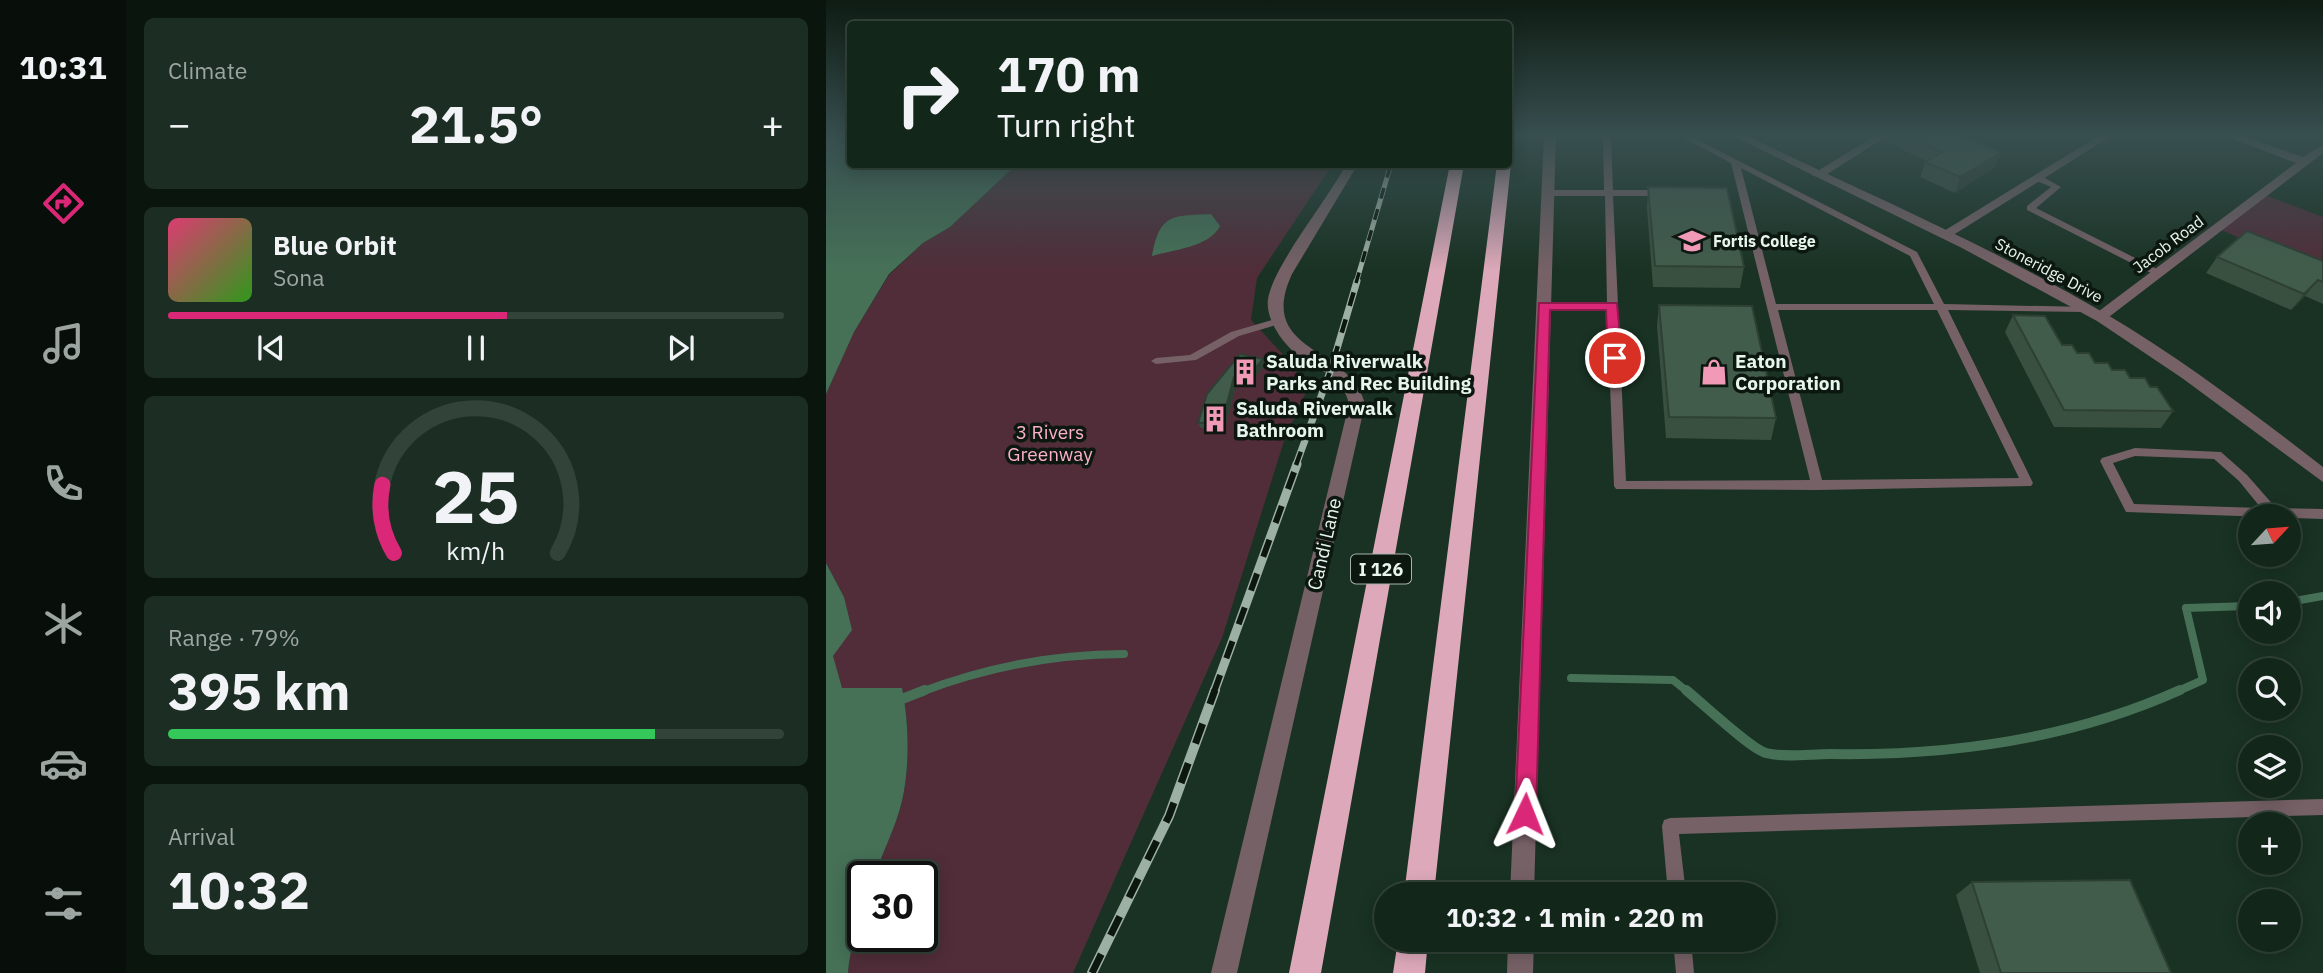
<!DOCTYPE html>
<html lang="en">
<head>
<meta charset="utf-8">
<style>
	:root { --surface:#13261a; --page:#1c2e23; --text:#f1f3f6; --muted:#9da5a2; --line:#324339; --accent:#db2777 }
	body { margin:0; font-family:"IBM Plex Sans",sans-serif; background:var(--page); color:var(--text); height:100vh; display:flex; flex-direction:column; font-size:26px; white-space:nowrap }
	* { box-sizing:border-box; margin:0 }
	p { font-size:23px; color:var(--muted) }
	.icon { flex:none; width:38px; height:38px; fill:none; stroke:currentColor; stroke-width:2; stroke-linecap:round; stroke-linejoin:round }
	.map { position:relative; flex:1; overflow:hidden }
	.side { display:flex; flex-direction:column; gap:18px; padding:18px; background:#0a150e; width:700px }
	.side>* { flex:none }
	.guide { position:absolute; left:21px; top:21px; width:665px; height:147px; border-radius:7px; box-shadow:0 4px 18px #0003,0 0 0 2px var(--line); background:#13261a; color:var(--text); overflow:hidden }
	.needle { width:46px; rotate:64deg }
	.controls { position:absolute; left:1412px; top:504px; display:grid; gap:14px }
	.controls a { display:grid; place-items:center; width:63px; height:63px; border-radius:50%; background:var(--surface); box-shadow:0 4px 18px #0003,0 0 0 2px var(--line); font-size:35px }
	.speed { position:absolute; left:21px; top:861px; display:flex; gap:14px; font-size:35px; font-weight:700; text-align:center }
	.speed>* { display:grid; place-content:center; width:91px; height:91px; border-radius:50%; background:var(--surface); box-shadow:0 4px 18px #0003,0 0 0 2px var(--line); line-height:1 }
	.speed .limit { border:4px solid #111; border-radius:10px; background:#fff; color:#111 }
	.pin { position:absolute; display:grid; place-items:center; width:60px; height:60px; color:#fff; margin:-30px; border:4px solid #fff; border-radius:50%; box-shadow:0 2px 7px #0007 }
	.me { position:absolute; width:77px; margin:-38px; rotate:2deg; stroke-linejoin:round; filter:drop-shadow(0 0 5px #0008) }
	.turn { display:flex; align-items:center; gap:24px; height:147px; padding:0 35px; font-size:32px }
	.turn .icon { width:91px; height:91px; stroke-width:2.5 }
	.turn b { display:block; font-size:49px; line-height:60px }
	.big { font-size:52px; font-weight:800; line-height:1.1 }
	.side .card { flex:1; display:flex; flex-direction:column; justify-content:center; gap:10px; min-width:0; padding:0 24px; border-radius:10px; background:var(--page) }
	.side .dial { align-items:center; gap:0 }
	.dial svg { height:182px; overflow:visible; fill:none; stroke:var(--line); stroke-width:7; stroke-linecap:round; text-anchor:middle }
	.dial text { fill:var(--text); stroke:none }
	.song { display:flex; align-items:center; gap:21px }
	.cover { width:84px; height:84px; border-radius:10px; background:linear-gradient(135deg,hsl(340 70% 55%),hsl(110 70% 35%)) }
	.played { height:7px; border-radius:4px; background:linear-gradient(90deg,var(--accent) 55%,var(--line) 55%) }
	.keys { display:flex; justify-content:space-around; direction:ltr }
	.heat { display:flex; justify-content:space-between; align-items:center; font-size:38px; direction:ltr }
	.charge { height:10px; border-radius:5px; background:linear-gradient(90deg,#34c759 79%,var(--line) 0) }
	.trip { position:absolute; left:548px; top:882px; width:402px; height:70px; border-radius:35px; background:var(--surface); box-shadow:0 4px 18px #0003,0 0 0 2px var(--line); font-weight:800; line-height:70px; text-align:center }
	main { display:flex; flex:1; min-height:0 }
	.tab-bar { display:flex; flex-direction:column; width:126px; justify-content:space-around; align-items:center; background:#080f0a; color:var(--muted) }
	.tab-bar .icon { width:49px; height:49px }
	.tab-bar .on { color:var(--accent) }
	.tab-bar b { font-size:32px; color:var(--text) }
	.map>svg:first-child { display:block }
	.green { fill:#502d39 }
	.water { fill:#467157 }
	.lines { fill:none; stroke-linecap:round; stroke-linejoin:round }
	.stream-far1 { stroke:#467157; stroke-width:8 }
	.stream { stroke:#467157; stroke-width:10 }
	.service { fill:#766167; fill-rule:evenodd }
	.minor { fill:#766167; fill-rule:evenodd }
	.tertiary { fill:#766167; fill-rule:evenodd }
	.motorway { fill:#dda9ba; fill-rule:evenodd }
	.rail-far3-casing { stroke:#9db0a4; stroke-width:5 }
	.rail-far2-casing { stroke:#9db0a4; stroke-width:7 }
	.rail-far1-casing { stroke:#9db0a4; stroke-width:9 }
	.rail-casing { stroke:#9db0a4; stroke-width:10 }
	.rail-far3 { stroke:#0c1710; stroke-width:3.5; stroke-dasharray:11; stroke-linecap:butt }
	.rail-far2 { stroke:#0c1710; stroke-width:4.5; stroke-dasharray:14; stroke-linecap:butt }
	.rail-far1 { stroke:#0c1710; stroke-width:6; stroke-dasharray:18; stroke-linecap:butt }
	.rail { stroke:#0c1710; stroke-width:7; stroke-dasharray:21; stroke-linecap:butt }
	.wall { fill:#394f40 }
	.shaded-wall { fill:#2e4034 }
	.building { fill:#425c4b; stroke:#2e4034; stroke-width:2 }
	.route { fill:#db2777; stroke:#8e194d; stroke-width:2 }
	.labels { text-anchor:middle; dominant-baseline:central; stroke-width:7; stroke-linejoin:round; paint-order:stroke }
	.far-poi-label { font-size:16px; font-weight:bold; fill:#e7f6ec; stroke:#0c1710; text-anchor:start }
	.far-street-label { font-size:16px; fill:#e7f6ec; stroke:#0c1710 }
	.shield { fill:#0c1710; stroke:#a5b3aa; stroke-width:2 }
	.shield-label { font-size:18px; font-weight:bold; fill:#e7f6ec }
	.poi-label { font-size:19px; font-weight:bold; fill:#e7f6ec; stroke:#0c1710; text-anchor:start }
	.park-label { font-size:19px; fill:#fcb0c9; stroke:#0c1710 }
	.street-label { font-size:19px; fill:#e7f6ec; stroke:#0c1710 }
</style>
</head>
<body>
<main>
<nav class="tab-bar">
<b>10:31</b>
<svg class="icon on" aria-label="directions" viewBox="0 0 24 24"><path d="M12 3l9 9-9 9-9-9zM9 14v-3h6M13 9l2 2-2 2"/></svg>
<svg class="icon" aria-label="music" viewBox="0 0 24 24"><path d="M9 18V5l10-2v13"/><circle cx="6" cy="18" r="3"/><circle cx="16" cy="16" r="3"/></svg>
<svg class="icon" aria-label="phone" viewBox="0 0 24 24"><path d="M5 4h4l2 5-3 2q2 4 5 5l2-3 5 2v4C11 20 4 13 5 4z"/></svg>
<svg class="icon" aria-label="climate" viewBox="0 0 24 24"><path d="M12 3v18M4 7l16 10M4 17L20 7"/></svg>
<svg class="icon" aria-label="car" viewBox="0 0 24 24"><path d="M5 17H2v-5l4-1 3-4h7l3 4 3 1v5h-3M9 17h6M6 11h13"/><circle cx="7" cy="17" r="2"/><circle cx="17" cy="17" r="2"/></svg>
<svg class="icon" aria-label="filters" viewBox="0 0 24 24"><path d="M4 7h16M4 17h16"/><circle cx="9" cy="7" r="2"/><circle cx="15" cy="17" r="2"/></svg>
</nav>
<section class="side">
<div class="card"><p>Climate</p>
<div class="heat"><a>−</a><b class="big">21.5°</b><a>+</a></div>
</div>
<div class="card">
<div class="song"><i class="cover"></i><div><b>Blue Orbit</b><p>Sona</p></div></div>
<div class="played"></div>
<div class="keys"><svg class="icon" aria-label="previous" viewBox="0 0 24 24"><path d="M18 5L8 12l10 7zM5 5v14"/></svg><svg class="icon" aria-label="pause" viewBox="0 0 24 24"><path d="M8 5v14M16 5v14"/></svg><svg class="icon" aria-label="next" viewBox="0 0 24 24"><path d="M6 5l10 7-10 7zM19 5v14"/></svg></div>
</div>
<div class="card dial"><svg viewBox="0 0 100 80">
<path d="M14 69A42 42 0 1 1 86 69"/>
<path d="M14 69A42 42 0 0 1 9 39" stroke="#db2777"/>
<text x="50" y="56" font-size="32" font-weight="700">25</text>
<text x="50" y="72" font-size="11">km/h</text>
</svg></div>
<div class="card"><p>Range · 79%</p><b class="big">395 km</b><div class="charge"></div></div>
<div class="card"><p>Arrival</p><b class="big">10:32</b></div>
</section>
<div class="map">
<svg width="1497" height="973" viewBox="0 0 1497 973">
	<rect width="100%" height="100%" fill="#193223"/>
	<path class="green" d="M190 165H506L431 278 425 320 466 364 481 390 459 438 396 638 247 973H22L25 946 37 907V936H96V877H48C57 852 70 826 76 801 84 766 83 722 76 688L16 689 6 656 18 597 0 563V394L28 332 63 275 97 243 124 227Z
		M1436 194 1497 217 1496 274 1391 228Z"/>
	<path class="water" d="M0 135H24V164L190 165 124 227 97 243 63 274 28 332 0 394Z
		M385 214 394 226C384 247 346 250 326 256 334 213 346 216 385 214Z
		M0 563 18 597 26 630 7 656 16 688H76C83 722 84 766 76 801 70 826 57 852 48 877H37C37 912 25 939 22 973H0Z"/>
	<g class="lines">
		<path class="stream-far1" d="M1463 602 1497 596
			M745 678 847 680 862 692
			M95 692C161 667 227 654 298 654
			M1350 692 1377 680 1360 608 1424 606"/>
		<path class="stream" d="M860 690C875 702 926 750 940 753 959 758 984 754 1004 754 1122 756 1245 739 1354 690
			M71 701 99 690"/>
		<path class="service" d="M777 135H785L787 190H837L841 193 837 196H787L800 481 984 480 905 163 852 135H862L1091 252 1118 304 1262 307 1263 309 1258 312 1122 310 1207 483 1205 486 991 490 790 489 788 486 781 309H718L713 306 718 303H781L779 196H722L718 193 722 190H778ZM915 168 1084 256 1108 304H950ZM952 310H1111L1193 478 996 480Z
			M1209 176H1215L1235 187 1210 208 1335 271V275H1329L1201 210V206L1225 187 1209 180Z
			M453 318 458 321 457 323 413 336 370 360 330 364 325 361 330 358 364 355 405 332Z
			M1309 448 1395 452 1421 475 1450 508 1497 509V519L1300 512 1274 461 1276 458ZM1309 456 1388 459 1413 481 1435 508 1308 504 1287 463Z
			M1497 799V815L853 834 860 894H842L836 826 838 820 844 818Z
			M847 940H865L868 973H850Z"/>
		<path class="minor" d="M718 135H730L708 894H684Z
			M1050 135H1063L995 178 985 175Z
			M1274 135H1287L1124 237 1119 238 1113 234Z
			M1397 135H1413L1477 157 1497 145V153L1279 320H1269V314L1470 163Z
			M520 164H532L466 274C429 354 525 345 539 404L411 973H385L523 404C517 377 496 372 475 358 459 346 439 321 442 299 448 264 502 200 520 164Z
			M682 940H708L707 973H681Z"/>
		<path class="tertiary" d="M905 135H919C1040 193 1164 246 1280 314 1356 359 1427 413 1497 467V482L1356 378 1271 321 1136 248Z"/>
		<path class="motorway" d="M682 161 685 164 608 894H578L671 164H682Z
			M624 164H638L495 973H463Z
			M572 940H602L599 973H567Z"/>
		<g class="rail-far3-casing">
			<path id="rail-far3" d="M530 283 565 164"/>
		</g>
		<g class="rail-far2-casing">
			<path id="rail-far2" d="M470 465 505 369 531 281"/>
		</g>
		<g class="rail-far1-casing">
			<path id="rail-far1" d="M388 692 471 464"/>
		</g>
		<g class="rail-casing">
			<path id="rail" d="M266 973 343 816 389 690"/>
		</g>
		<use href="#rail-far3" class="rail-far3"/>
		<use href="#rail-far2" class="rail-far2"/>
		<use href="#rail-far1" class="rail-far1"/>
		<use href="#rail" class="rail"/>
	</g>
	<path class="wall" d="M1061 135H1134L1169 167 1129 193 1094 177 1100 161 1059 141Z
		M822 187 918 267 914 288 827 287 821 208Z
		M1391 257 1497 261V304L1479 296 1465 310 1380 273Z
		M833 305 950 418 945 440 840 438 831 326Z
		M1187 315 1269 363 1324 387 1347 411 1335 428 1228 427 1179 332Z
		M414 354 439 365 423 385 411 382 399 427 375 428 372 423Z
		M1146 882 1345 973H1154L1130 895Z"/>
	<path class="shaded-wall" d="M1176 152 1169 167 1129 193 1134 177Z
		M1492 280 1479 296 1465 310 1478 294Z
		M437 359 439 365 423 385 420 379Z
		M408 377 411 382 399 427 396 422Z"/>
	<path class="building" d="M1083 135H1134L1176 152 1134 177 1099 162 1116 152Z
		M822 187 901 188 918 267 829 266Z
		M1421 231 1497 261V282L1492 280 1478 294 1391 257Z
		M833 305 926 306 950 418 843 417Z
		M1187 315 1219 316 1236 345H1246L1251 353H1263L1269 363H1282L1286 370H1299L1304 378H1319L1324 387H1331L1347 411 1238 410Z
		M414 354 437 359 420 379 408 377 396 422 372 423 381 394Z
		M1304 880 1345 973H1175L1146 882Z"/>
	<linearGradient id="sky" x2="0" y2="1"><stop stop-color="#0e1c13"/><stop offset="0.5" stop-color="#384f50"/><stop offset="1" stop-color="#384f50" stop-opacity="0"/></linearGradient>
	<rect width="1497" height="271" fill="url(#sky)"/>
	<path class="route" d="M713 303H791L796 358 789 362 782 358 780 310H724L710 814 707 821 699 825 692 821 689 814Z"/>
	<defs>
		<g id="university-bare" transform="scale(2.1)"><path d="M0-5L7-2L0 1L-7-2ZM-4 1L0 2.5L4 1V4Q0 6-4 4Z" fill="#f09ab7" stroke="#0c1710" stroke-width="2.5" paint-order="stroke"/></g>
		<g id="building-bare" transform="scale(2.1)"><path d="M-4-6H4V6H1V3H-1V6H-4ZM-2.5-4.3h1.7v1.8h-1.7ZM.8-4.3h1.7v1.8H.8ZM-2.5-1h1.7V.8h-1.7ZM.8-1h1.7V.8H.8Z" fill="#f09ab7" stroke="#0c1710" stroke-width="2.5" paint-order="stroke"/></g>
		<g id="shop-bare" transform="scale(2.1)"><path d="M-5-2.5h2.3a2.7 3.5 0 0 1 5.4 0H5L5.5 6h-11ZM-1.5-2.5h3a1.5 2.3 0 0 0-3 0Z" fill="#f09ab7" stroke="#0c1710" stroke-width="2.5" paint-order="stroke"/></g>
	</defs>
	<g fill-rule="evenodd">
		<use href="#university-bare" x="866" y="241"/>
		<use href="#building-bare" x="419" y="372"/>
		<use href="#shop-bare" x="888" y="372"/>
		<use href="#building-bare" x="389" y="419"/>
	</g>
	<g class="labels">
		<g class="far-poi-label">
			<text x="887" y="241">Fortis College</text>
		</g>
		<g class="far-street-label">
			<text transform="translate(1342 244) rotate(-37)">Jacob Road</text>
			<text transform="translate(1223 270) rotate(28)">Stoneridge Drive</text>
		</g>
		<rect class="shield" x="525" y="554.5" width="60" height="29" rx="5"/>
		<g class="shield-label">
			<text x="555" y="569">I 126</text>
		</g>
		<g class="poi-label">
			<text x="440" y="361">Saluda Riverwalk<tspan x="440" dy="22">Parks and Rec Building</tspan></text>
			<text x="909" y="361">Eaton<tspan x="909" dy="22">Corporation</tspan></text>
			<text x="410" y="408">Saluda Riverwalk<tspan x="410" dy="22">Bathroom</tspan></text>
		</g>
		<g class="park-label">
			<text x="224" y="432">3 Rivers<tspan x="224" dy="22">Greenway</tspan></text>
		</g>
		<g class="street-label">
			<text transform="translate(498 544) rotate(-77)">Candi Lane</text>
		</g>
	</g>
</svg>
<div class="controls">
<a><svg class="needle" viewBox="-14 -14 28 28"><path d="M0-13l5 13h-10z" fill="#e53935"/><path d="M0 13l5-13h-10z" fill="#9da5a2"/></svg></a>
<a><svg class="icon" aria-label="sound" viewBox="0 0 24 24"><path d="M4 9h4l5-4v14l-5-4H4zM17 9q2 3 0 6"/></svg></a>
<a><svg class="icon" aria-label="search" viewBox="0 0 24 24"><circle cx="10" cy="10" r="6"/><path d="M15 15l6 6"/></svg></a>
<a><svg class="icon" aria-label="layers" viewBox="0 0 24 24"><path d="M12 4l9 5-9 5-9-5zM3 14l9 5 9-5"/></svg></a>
<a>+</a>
<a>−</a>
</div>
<div class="speed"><div class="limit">30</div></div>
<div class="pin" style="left:789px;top:358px;background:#d93025"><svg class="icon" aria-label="arrive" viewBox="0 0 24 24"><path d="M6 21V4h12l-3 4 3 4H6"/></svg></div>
<svg class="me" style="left:699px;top:814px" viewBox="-20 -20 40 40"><path d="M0-17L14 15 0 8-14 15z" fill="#db2777" stroke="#fff" stroke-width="4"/></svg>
<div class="trip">10:32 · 1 min · 220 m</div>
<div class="guide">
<div class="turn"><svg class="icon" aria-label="right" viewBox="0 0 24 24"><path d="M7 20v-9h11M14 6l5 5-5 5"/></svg><div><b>170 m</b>Turn right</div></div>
</div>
</div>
</main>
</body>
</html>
